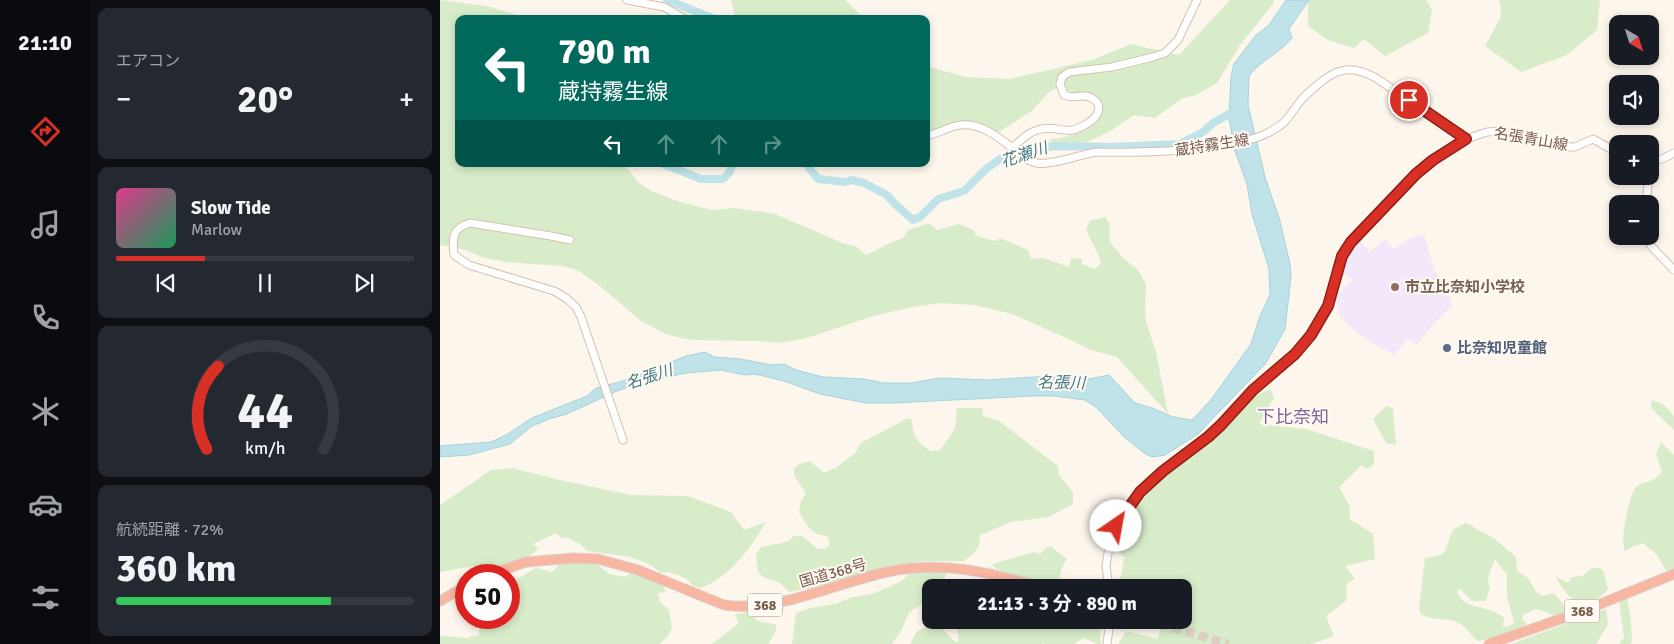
<!DOCTYPE html>
<html lang="ja">
<head>
<meta charset="utf-8">
<style>
	:root { --surface:#171b24; --page:#242831; --text:#f1f3f6; --muted:#9ea1a6; --line:#363941; --accent:#d93025 }
	body { margin:0; font-family:Signika,"Noto Sans JP",sans-serif; background:var(--page); color:var(--text); height:100vh; display:flex; flex-direction:column; font-size:19px; white-space:nowrap }
	* { box-sizing:border-box; margin:0 }
	p { font-size:16px; color:var(--muted) }
	.icon { flex:none; width:28px; height:28px; fill:none; stroke:currentColor; stroke-width:2; stroke-linecap:round; stroke-linejoin:round }
	.map { position:relative; flex:1; overflow:hidden }
	.sheet { display:flex; flex-direction:column; gap:8px; padding:8px; background:#0d0f14; width:350px }
	.sheet>* { flex:none }
	.banner { position:absolute; left:15px; top:15px; width:475px; height:152px; border-radius:10px; box-shadow:0 2px 8px #0003; background:#00695c; color:#fff; overflow:hidden }
	.needle { width:32px; rotate:141deg }
	.buttons { position:absolute; left:1169px; top:15px; display:grid; gap:10px }
	.buttons a { display:grid; place-items:center; width:50px; height:50px; border-radius:10px; background:var(--surface); box-shadow:0 2px 8px #0003; font-size:25px }
	.speed { position:absolute; left:15px; top:564px; display:flex; gap:10px; font-size:25px; font-weight:700; text-align:center }
	.speed>* { display:grid; place-content:center; width:65px; height:65px; border-radius:50%; background:var(--surface); box-shadow:0 2px 8px #0003; line-height:1 }
	.speed .limit { border:8px solid #d22; background:#fff; color:#111 }
	.pin { position:absolute; display:grid; place-items:center; width:42px; height:42px; color:#fff; margin:-21px; border:2px solid #fff; border-radius:50%; box-shadow:0 1px 5px #0007 }
	.me { position:absolute; width:55px; margin:-28px; rotate:33deg; stroke-linejoin:round; filter:drop-shadow(0 0 4px #0008) }
	.turn { display:flex; align-items:center; gap:18px; height:105px; padding:0 20px; font-size:22px }
	.turn .icon { width:65px; height:65px; stroke-width:2.5 }
	.turn b { display:block; font-size:35px; line-height:42px }
	.lanes { display:flex; align-items:center; height:48px; padding:0 20px; background:#0003; justify-content:center; gap:25px; direction:ltr }
	.lanes .off { opacity:.35 }
	.big { font-size:38px; font-weight:700; line-height:1.1 }
	.sheet .card { flex:1; display:flex; flex-direction:column; justify-content:center; gap:8px; min-width:0; padding:0 18px; border-radius:10px; background:var(--page) }
	.sheet .dial { align-items:center; gap:0 }
	.dial svg { height:130px; overflow:visible; fill:none; stroke:var(--line); stroke-width:7; stroke-linecap:round; text-anchor:middle }
	.dial text { fill:var(--text); stroke:none }
	.song { display:flex; align-items:center; gap:15px }
	.cover { width:60px; height:60px; border-radius:8px; background:linear-gradient(135deg,hsl(330 70% 55%),hsl(150 70% 35%)) }
	.played { height:5px; border-radius:2px; background:linear-gradient(90deg,var(--accent) 30%,var(--line) 30%) }
	.keys { display:flex; justify-content:space-around; direction:ltr }
	.heat { display:flex; justify-content:space-between; align-items:center; font-size:28px; direction:ltr }
	.charge { height:8px; border-radius:4px; background:linear-gradient(90deg,#34c759 72%,var(--line) 0) }
	.trip { position:absolute; left:482px; top:579px; width:270px; height:50px; border-radius:10px; background:var(--surface); box-shadow:0 2px 8px #0003; font-weight:700; line-height:50px; text-align:center }
	main { display:flex; flex:1; min-height:0 }
	.dock { display:flex; flex-direction:column; width:90px; justify-content:space-around; align-items:center; background:#090b0e; color:var(--muted) }
	.dock .icon { width:35px; height:35px }
	.dock .on { color:var(--accent) }
	.dock b { font-size:22px; color:var(--text) }
	.map>svg:first-child { display:block }
	.education { fill:#f3e8fa }
	.green { fill:#d8ecc9; fill-rule:evenodd }
	.water { fill:#bfe3e8; stroke:#a5d3da }
	.lines { fill:none; stroke-linecap:round; stroke-linejoin:round }
	.river { stroke:#bfe3e8; stroke-width:8 }
	.highway-tunnel { stroke:#dcd0c4; stroke-width:9; stroke-dasharray:9 4.5; stroke-linecap:butt }
	.secondary-casing { stroke:#d6c0b0; stroke-width:9 }
	.highway-casing { stroke:#dad1cd; stroke-width:11 }
	.secondary { stroke:#fff; stroke-width:7 }
	.highway { stroke:#f7b7a3; stroke-width:9 }
	.route-casing { stroke:#8d1f18; stroke-width:12 }
	.route { stroke:#d93025; stroke-width:9 }
	.education-dot { fill:#8d6e63; stroke:#fffaf3; stroke-width:2 }
	.service-dot { fill:#5c6f8a; stroke:#fffaf3; stroke-width:2 }
	.labels { text-anchor:middle; dominant-baseline:central; stroke-width:4; stroke-linejoin:round; paint-order:stroke }
	.shield { fill:#fffaf3; stroke:#a28b7f; stroke-width:1 }
	.shield-label { font-size:14px; font-weight:bold; fill:#7a5c4d }
	.street-label { font-size:15px; fill:#7a5c4d; stroke:#fffaf3 }
	.education-label { font-size:15px; font-weight:bold; fill:#785e54; stroke:#fffaf3; text-anchor:start }
	.service-label { font-size:15px; font-weight:bold; fill:#4e5e75; stroke:#fffaf3; text-anchor:start }
	.water-label { font-size:16px; font-style:italic; fill:#437c86; stroke:#fffaf3 }
	.quarter-label { font-size:18px; fill:#846695; stroke:#fffaf3 }
</style>
</head>
<body>
<main>
<nav class="dock">
<b>21:10</b>
<svg class="icon on" aria-label="directions" viewBox="0 0 24 24"><path d="M12 3l9 9-9 9-9-9zM9 14v-3h6M13 9l2 2-2 2"/></svg>
<svg class="icon" aria-label="music" viewBox="0 0 24 24"><path d="M9 18V5l10-2v13"/><circle cx="6" cy="18" r="3"/><circle cx="16" cy="16" r="3"/></svg>
<svg class="icon" aria-label="phone" viewBox="0 0 24 24"><path d="M5 4h4l2 5-3 2q2 4 5 5l2-3 5 2v4C11 20 4 13 5 4z"/></svg>
<svg class="icon" aria-label="climate" viewBox="0 0 24 24"><path d="M12 3v18M4 7l16 10M4 17L20 7"/></svg>
<svg class="icon" aria-label="car" viewBox="0 0 24 24"><path d="M5 17H2v-5l4-1 3-4h7l3 4 3 1v5h-3M9 17h6M6 11h13"/><circle cx="7" cy="17" r="2"/><circle cx="17" cy="17" r="2"/></svg>
<svg class="icon" aria-label="filters" viewBox="0 0 24 24"><path d="M4 7h16M4 17h16"/><circle cx="9" cy="7" r="2"/><circle cx="15" cy="17" r="2"/></svg>
</nav>
<section class="sheet">
<div class="card"><p>エアコン</p>
<div class="heat"><a>−</a><b class="big">20°</b><a>+</a></div>
</div>
<div class="card">
<div class="song"><i class="cover"></i><div><b>Slow Tide</b><p>Marlow</p></div></div>
<div class="played"></div>
<div class="keys"><svg class="icon" aria-label="previous" viewBox="0 0 24 24"><path d="M18 5L8 12l10 7zM5 5v14"/></svg><svg class="icon" aria-label="pause" viewBox="0 0 24 24"><path d="M8 5v14M16 5v14"/></svg><svg class="icon" aria-label="next" viewBox="0 0 24 24"><path d="M6 5l10 7-10 7zM19 5v14"/></svg></div>
</div>
<div class="card dial"><svg viewBox="0 0 100 80">
<path d="M14 69A42 42 0 1 1 86 69"/>
<path d="M14 69A42 42 0 0 1 21 18" stroke="#d93025"/>
<text x="50" y="56" font-size="32" font-weight="700">44</text>
<text x="50" y="72" font-size="11">km/h</text>
</svg></div>
<div class="card"><p>航続距離 · 72%</p><b class="big">360 km</b><div class="charge"></div></div>
</section>
<div class="map">
<svg width="1234" height="644" viewBox="0 0 1234 644">
	<rect width="100%" height="100%" fill="#fdf6ec"/>
	<path class="education" d="M984 234 994 269 1010 298 1012 306 990 328 977 345 967 339 955 355 930 342 915 331 900 317 897 303 898 294 913 279 899 272 905 257 918 237 929 252 946 239 953 249 971 238Z"/>
	<path class="green" d="M0 0 46 6 92 19H19V164H183L200 184 214 192 240 202 272 210 295 208 335 214 405 244 415 246 426 255C439 249 450 242 463 238L468 230 489 223 497 230 519 224 534 230 536 236 556 241 560 238 588 250 591 259 603 258 629 267 631 258 642 259V264L655 269 661 263C658 251 650 240 646 229L650 221 665 217 670 224 669 232 670 242 683 258 698 270 706 284 705 318 716 352 728 414 677 357 651 350 631 340 572 314 534 305 500 303 468 308 433 316 364 339 338 343 319 341 253 340 228 335 201 321 160 286 139 271 124 266 66 262 45 258 22 249 0 245Z
		M291 0H405L425 19H296Z
		M790 0H834L833 4 800 45 777 83 756 95 741 99 715 118 694 115 669 132 642 144H614L608 139C624 140 668 127 661 104 660 99 656 95 651 93 643 91 635 95 627 93L626 85 610 91 593 110 559 132 533 123 486 134V66L526 77 570 79 652 60 691 44 739 55Z
		M868 0H986L992 10 988 33 945 56 924 39 914 48 888 40 868 26Z
		M1057 0H1160L1157 30 1127 55 1081 72 1045 46 1061 17 1060 2Z
		M831 390 834 398 819 424 866 429 934 451V464L927 469 922 465 899 487 909 505 910 519 933 534 935 559 905 566 915 579 906 584 907 600 886 616 894 636 871 644H678L686 631 718 639 722 620H744V588L679 587 684 558 673 544C676 529 687 512 696 500 710 484 730 473 747 460 762 448 777 436 790 422 803 410 812 393 831 390Z
		M1212 400 1224 405 1234 416V430L1211 408Z
		M946 406 953 408 956 445 946 443 933 419Z
		M517 408H542L543 416 559 421 618 466 619 475 633 492V504L609 517 571 522 540 535 539 546 532 555 524 561H483L448 566 367 589 349 592 340 583 323 577 318 572 316 555 321 547 347 542 354 536H362L378 549H385L390 544 387 536C371 535 367 525 359 512L361 501 366 494 354 475V468L360 464 370 461 384 473 397 467 415 453 421 443 468 418 472 420C472 436 478 443 491 451L500 450 515 429Z
		M1221 442 1234 455V569L1227 572 1216 554 1203 543 1194 546 1185 551C1179 542 1189 496 1196 487 1200 483 1205 483 1210 481 1215 479 1219 475 1222 472L1216 454Z
		M72 468 124 481 191 495 248 496 291 512 304 530 326 522C311 548 288 579 260 588L253 586 248 580 238 575 229 572 221 573 209 564 190 557 147 551 140 544 128 538H122L116 533 93 544 98 549C85 564 58 563 40 570L33 566 0 572V505L51 470Z
		M1026 523 1055 539 1076 557 1077 571 1088 578 1096 592 1102 596 1114 593 1129 611 1114 617 1109 613 1096 609 1083 615 1082 619 1087 624 1083 626 1060 636 1038 641C1030 635 1027 627 1017 622 1008 618 994 621 982 615L979 609 985 558C1013 556 1003 547 1014 529ZM1055 559 1067 575V596L1074 623 1063 628 1064 618C1052 605 1021 610 1017 591L1020 589 1032 601H1046L1050 587C1045 579 1052 568 1055 559Z
		M607 547H611L627 559C619 569 622 575 616 586L556 569 552 564 595 552 600 554Z
		M133 560 157 564 169 574 185 577 193 572 223 585 226 592 218 593 220 602 229 610 232 628 228 636 219 644H0V636H2L26 638 39 635V621L37 618H69V581L75 580 96 568 112 572 121 563Z
		M1152 568H1160L1163 570 1166 580 1168 590C1163 595 1158 599 1151 601 1132 607 1124 590 1115 576L1128 583 1132 577 1142 576Z
		M488 571 507 573 499 587 491 588V597L469 613 460 633 451 644H352L356 613 370 608 395 604 410 598 435 593 460 582 469 574Z
		M1187 597 1191 622 1192 641 1190 644H1179L1184 637 1179 600Z
		M1166 609 1168 624 1156 644H1071Z
		M307 612 312 614C317 625 327 621 336 625V631L328 644H272L298 624V620L294 615Z
		M495 620 515 642H519L516 620H660L661 644H657L643 638 634 644H605L603 643 602 644H470L477 631 489 626Z"/>
	<path class="water" d="M846 0H869L849 29 852 38C840 53 821 60 809 76L808 105 825 177 840 221 850 264 851 276 845 329 826 363 758 434 725 455 712 457 704 453 684 437 657 408 645 400 614 396H593L453 403H426L380 394 344 381 315 374 305 375 281 370 246 373 200 383 177 391 127 414 112 418 92 426 70 444 29 455 0 457V446L51 442 66 435 92 418 147 396 156 388 183 381 246 356 265 352 274 357 301 359 331 365 344 364 356 370 383 377 424 379 444 383H471L499 378 548 380 609 376 649 379 669 375 695 403 712 408 733 417 752 420 770 401 811 344 820 316 830 295 829 269 812 214 807 184 795 151 789 119 791 76 794 64 815 36 829 25Z"/>
	<g class="lines">
		<path class="river" d="M227 0 275 19
			M223 164 261 179H283L289 173 293 164
			M366 164 378 179 405 182 411 180 424 183 447 195 455 204 473 220 480 217 498 199 524 191 546 169 560 159 613 146 672 147 740 144 763 132 773 123 798 109"/>
		<path class="highway-tunnel" d="M707 620 789 644"/>
		<g class="secondary-casing">
			<path id="secondary" d="M187 0 224 7 245 19
				M486 136C496 134 505 129 515 126 536 120 556 135 571 147 580 154 585 161 597 163 610 166 641 154 657 152 703 153 748 152 793 143 807 140 821 138 833 130 847 123 850 114 859 103 863 97 869 92 875 87 896 68 911 64 936 78L1026 139
				M572 148C580 141 587 133 597 130 619 123 624 139 648 123 652 120 657 117 658 112 660 107 658 102 653 99 645 92 634 100 624 95L620 84 622 77 629 72 672 67 713 57 725 53 738 40 757 0
				M1210 162 1222 159 1234 153
				M1206 204 1209 176
				M1206 236 1211 246 1234 270
				M130 240 111 236 30 223C12 228 12 238 14 255L29 265 114 291 126 298 136 307 141 317 183 440
				M669 588 666 566 670 540 676 526 691 502 723 471 767 437 813 389 855 354 871 335 882 317 893 290 903 256 911 242 977 174 993 160 1026 139 1047 132 1061 131 1096 141 1126 147H1135L1153 139 1178 153
				M667 644 670 620"/>
		</g>
		<g class="highway-casing">
			<path id="highway" d="M48 575 86 562 134 558 158 559 198 570 284 605C339 613 394 583 447 572 503 560 552 573 605 588
				M0 601 26 586
				M1049 644 1143 611 1234 574"/>
		</g>
		<use href="#secondary" class="secondary"/>
		<use href="#highway" class="highway"/>
	</g>
	<g class="lines">
		<g class="route-casing">
			<path id="route" d="M676 526 700 492 723 471 768 437 781 425 813 390 855 354 871 335 888 306 902 256 911 242 976 174 993 160 1026 139 969 100"/>
		</g>
		<use href="#route" class="route"/>
	</g>
	<circle class="education-dot" cx="955" cy="287" r="5"/>
	<circle class="service-dot" cx="1007" cy="348" r="5"/>
	<g class="labels">
		<g class="shield">
			<rect x="307.5" y="593.5" width="35" height="23" rx="4"/>
			<rect x="1124.5" y="599.5" width="35" height="23" rx="4"/>
		</g>
		<g class="shield-label">
			<text x="325" y="605">368</text>
			<text x="1142" y="611">368</text>
		</g>
		<g class="street-label">
			<text transform="translate(1091 139) rotate(10)">名張青山線</text>
			<text transform="translate(772 145) rotate(-9)">蔵持霧生線</text>
			<text transform="translate(393 573) rotate(-16)">国道368号</text>
		</g>
		<g class="education-label">
			<text x="965" y="287">市立比奈知小学校</text>
		</g>
		<g class="service-label">
			<text x="1017" y="348">比奈知児童館</text>
		</g>
		<g class="water-label">
			<text transform="translate(584 155) rotate(-18)">花瀬川</text>
			<text transform="translate(209 377) rotate(-18)">名張川</text>
			<text transform="translate(621 383) rotate(1)">名張川</text>
		</g>
		<g class="quarter-label">
			<text x="853" y="417">下比奈知</text>
		</g>
	</g>
</svg>
<div class="buttons">
<a><svg class="needle" viewBox="-14 -14 28 28"><path d="M0-13l5 13h-10z" fill="#e53935"/><path d="M0 13l5-13h-10z" fill="#9ea1a6"/></svg></a>
<a><svg class="icon" aria-label="sound" viewBox="0 0 24 24"><path d="M4 9h4l5-4v14l-5-4H4zM17 9q2 3 0 6"/></svg></a>
<a>+</a>
<a>−</a>
</div>
<div class="speed"><div class="limit">50</div></div>
<div class="pin" style="left:969px;top:100px;background:#d93025"><svg class="icon" aria-label="arrive" viewBox="0 0 24 24"><path d="M6 21V4h12l-3 4 3 4H6"/></svg></div>
<svg class="me" style="left:676px;top:526px" viewBox="-20 -20 40 40"><circle r="19" fill="#fff"/><path d="M0-13L10 11 0 6-10 11z" fill="#d93025"/></svg>
<div class="trip">21:13 · 3 分 · 890 m</div>
<div class="banner">
<div class="turn"><svg class="icon" aria-label="left" viewBox="0 0 24 24"><path d="M17 20v-9H6M10 6l-5 5 5 5"/></svg><div><b>790 m</b>蔵持霧生線</div></div>
<div class="lanes"><svg class="icon" aria-label="left" viewBox="0 0 24 24"><path d="M17 20v-9H6M10 6l-5 5 5 5"/></svg><svg class="icon off" aria-label="ahead" viewBox="0 0 24 24"><path d="M12 20V5M6 11l6-6 6 6"/></svg><svg class="icon off" aria-label="ahead" viewBox="0 0 24 24"><path d="M12 20V5M6 11l6-6 6 6"/></svg><svg class="icon off" aria-label="right" viewBox="0 0 24 24"><path d="M7 20v-9h11M14 6l5 5-5 5"/></svg></div>
</div>
</div>
</main>
</body>
</html>
